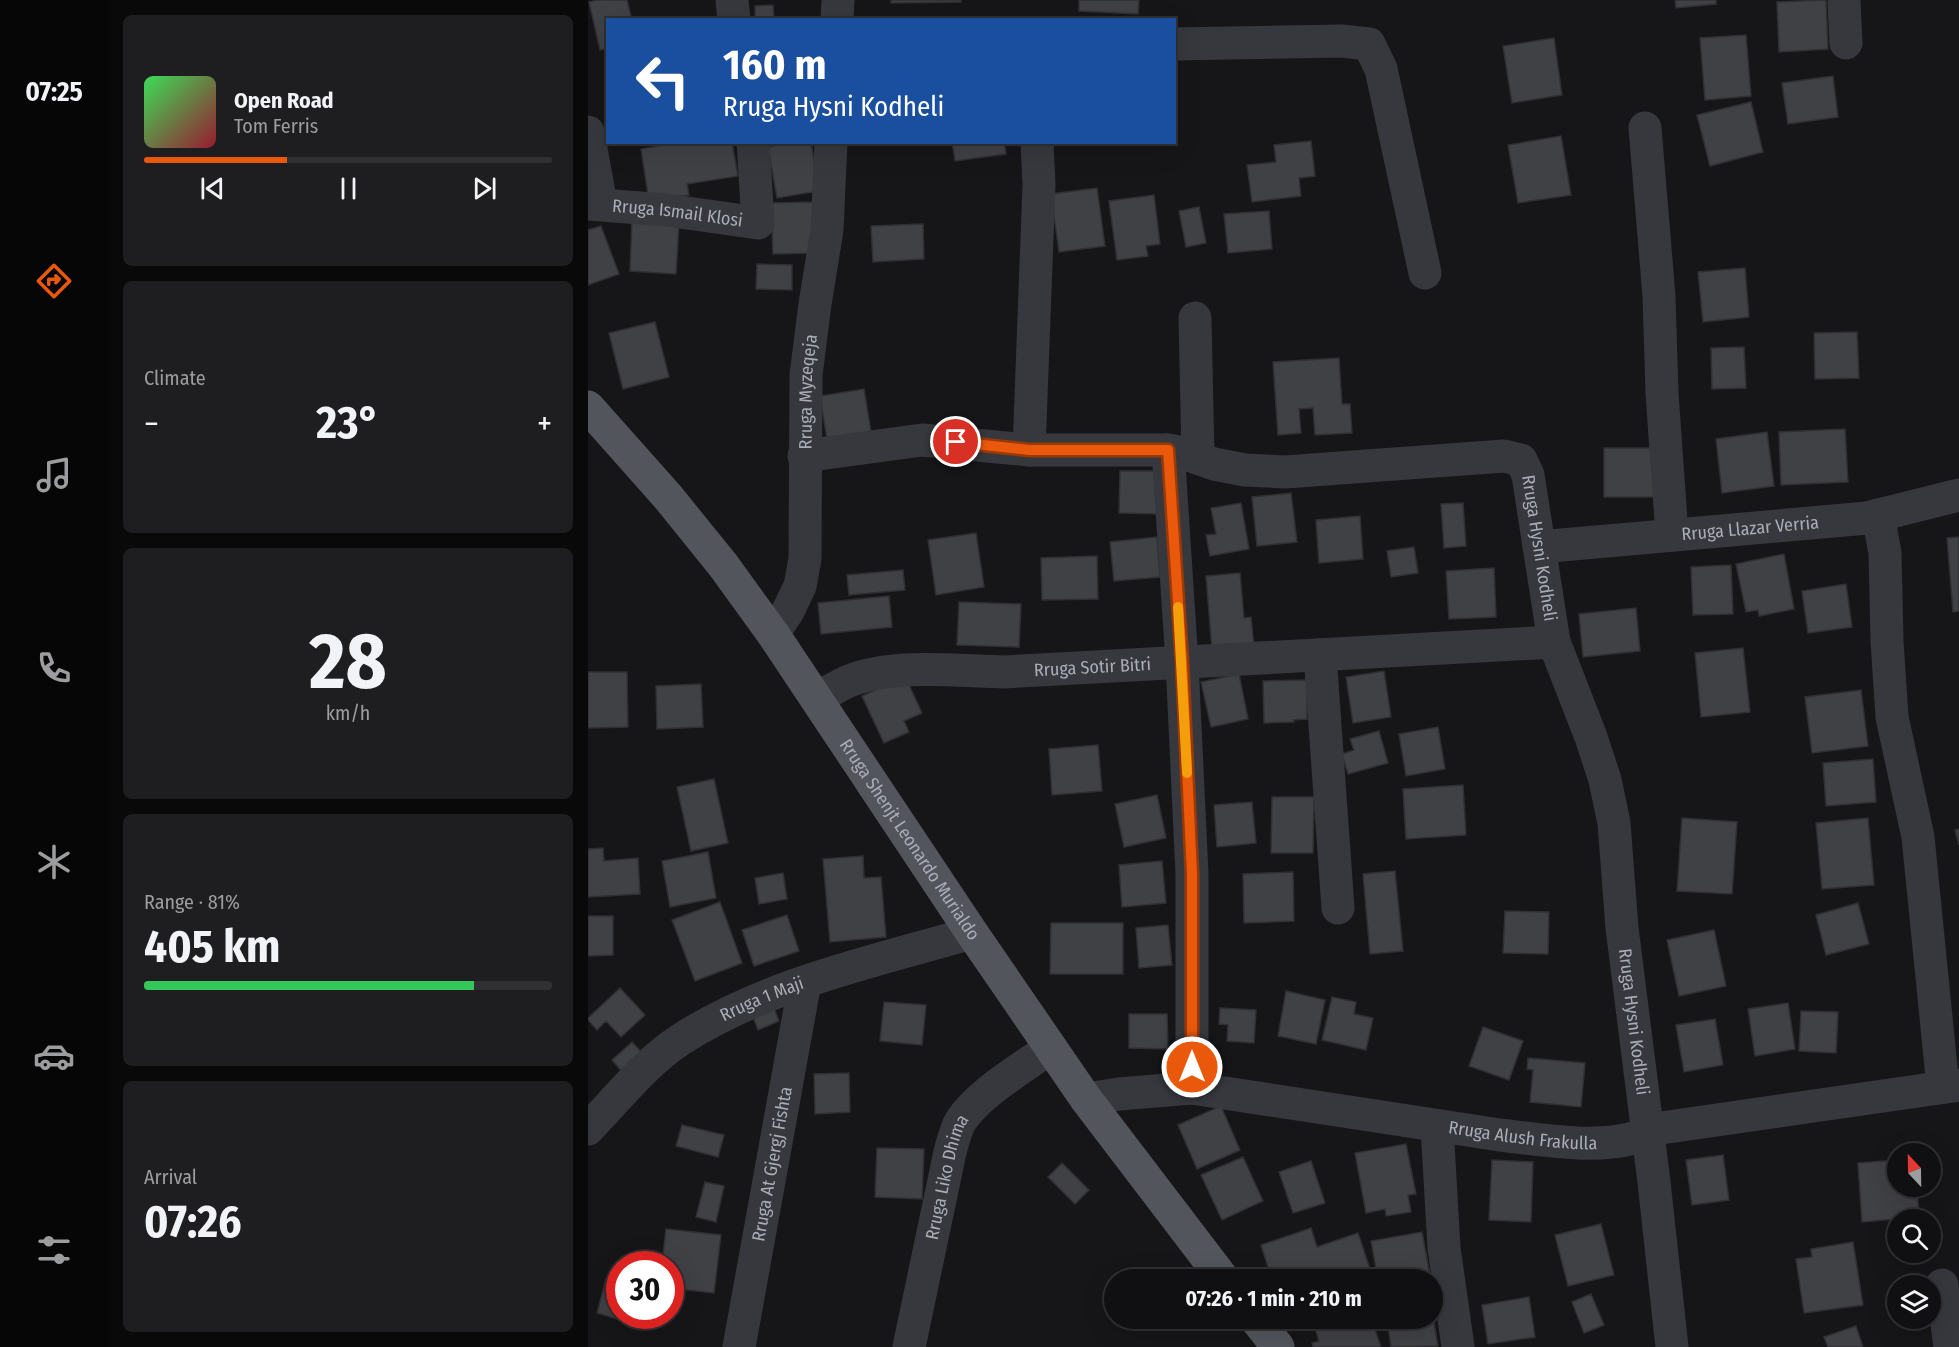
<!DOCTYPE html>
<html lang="en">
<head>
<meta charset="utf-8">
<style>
	:root { --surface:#101012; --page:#1e1e20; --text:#f1f3f6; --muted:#9c9d9f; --line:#303032; --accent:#ea580c }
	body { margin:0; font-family:"Fira Sans Condensed",sans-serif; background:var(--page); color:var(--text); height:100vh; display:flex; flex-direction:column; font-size:22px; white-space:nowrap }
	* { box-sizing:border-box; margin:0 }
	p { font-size:20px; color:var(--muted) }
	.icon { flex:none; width:33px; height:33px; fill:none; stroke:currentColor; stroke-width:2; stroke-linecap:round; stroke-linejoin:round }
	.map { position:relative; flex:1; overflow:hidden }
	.drawer { display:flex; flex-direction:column; gap:15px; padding:15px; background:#09090a; width:480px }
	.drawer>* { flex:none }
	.guide { position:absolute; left:18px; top:18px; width:570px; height:126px; border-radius:0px; box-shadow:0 6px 24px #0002,0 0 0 2px var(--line); background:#1a4fa0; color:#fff; overflow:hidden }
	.needle { width:39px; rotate:338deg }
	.fabs { position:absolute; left:1299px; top:1143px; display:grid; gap:12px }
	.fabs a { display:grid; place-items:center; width:54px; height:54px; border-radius:50%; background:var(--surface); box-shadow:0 6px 24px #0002,0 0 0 2px var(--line); font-size:30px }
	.speed { position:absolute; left:18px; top:1251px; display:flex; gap:12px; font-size:30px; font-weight:700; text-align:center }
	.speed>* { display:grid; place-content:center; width:78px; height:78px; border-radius:50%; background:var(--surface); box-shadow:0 6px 24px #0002,0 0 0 2px var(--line); line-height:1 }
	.speed .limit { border:9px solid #d22; background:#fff; color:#111 }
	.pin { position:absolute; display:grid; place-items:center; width:51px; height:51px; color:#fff; margin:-26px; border:3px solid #fff; border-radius:50%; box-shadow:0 2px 6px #0007 }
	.me { position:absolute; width:66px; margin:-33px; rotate:0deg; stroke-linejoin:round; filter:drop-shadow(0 0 4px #0008) }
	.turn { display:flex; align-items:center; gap:21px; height:126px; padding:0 18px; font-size:27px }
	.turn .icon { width:78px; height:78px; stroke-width:2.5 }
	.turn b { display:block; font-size:42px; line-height:51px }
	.big { font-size:45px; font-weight:700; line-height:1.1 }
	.drawer .card { flex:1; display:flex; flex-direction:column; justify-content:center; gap:9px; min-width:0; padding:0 21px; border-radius:9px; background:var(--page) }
	.drawer .dial { align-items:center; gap:0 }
	.dial b { font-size:78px; line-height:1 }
	.song { display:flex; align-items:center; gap:18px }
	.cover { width:72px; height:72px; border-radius:9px; background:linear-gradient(135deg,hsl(130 70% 55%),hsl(350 70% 35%)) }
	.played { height:6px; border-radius:3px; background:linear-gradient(90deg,var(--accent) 35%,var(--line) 35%) }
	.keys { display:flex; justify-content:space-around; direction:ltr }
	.heat { display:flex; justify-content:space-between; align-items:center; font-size:33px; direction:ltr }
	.charge { height:9px; border-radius:4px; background:linear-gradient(90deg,#34c759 81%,var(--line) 0) }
	.trip { position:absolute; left:516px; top:1269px; width:339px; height:60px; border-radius:30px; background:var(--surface); box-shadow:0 6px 24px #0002,0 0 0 2px var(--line); font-weight:700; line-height:60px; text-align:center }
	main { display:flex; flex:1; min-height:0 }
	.tab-bar { display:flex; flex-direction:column; width:108px; justify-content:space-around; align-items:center; background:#060607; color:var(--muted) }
	.tab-bar .icon { width:42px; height:42px }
	.tab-bar .current { color:var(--accent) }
	.tab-bar b { font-size:27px; color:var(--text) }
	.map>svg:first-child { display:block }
	.building { fill:#404145; stroke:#303034; stroke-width:1.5 }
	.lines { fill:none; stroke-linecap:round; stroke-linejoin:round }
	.minor { stroke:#37383d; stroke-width:33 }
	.major { stroke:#53555c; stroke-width:33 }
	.route-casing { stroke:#983908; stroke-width:15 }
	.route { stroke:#ea580c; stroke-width:10 }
	.slow { stroke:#f59e0b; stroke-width:10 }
	.labels { text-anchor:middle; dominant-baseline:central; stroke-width:6; stroke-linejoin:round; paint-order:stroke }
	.street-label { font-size:18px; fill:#a8adb8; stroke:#111113 }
</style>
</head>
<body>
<main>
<nav class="tab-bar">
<b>07:25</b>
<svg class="icon current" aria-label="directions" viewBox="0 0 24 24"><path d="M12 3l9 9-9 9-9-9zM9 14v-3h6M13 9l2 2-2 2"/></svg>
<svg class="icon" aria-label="music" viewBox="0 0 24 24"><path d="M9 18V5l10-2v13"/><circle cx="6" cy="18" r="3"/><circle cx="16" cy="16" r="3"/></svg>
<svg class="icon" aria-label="phone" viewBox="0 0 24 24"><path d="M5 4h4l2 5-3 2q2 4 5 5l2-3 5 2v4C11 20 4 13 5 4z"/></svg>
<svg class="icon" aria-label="climate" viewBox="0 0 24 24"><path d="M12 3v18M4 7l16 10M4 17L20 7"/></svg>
<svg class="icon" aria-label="car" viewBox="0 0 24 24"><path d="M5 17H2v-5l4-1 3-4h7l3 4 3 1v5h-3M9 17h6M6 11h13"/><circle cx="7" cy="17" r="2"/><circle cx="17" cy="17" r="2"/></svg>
<svg class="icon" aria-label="filters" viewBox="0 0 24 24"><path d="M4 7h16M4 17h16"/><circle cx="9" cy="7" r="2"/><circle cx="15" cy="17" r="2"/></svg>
</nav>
<section class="drawer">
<div class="card">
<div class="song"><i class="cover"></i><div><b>Open Road</b><p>Tom Ferris</p></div></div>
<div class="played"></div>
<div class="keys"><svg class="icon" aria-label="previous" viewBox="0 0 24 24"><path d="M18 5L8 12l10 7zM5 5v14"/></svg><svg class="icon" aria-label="pause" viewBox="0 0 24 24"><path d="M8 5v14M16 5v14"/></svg><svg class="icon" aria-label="next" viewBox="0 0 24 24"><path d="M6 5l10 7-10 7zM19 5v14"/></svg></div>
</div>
<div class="card"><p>Climate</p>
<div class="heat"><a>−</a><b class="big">23°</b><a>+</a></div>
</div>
<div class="card dial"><b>28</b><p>km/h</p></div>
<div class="card"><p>Range · 81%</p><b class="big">405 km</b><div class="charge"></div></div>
<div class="card"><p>Arrival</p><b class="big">07:26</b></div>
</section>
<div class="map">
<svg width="1371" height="1347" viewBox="0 0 1371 1347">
	<rect width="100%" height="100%" fill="#161618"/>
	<path class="building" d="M10 0H39L44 20H20V48L12 50 1 2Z
		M303 0H373V2L303 3Z
		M491 0H551L550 14 491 11Z
		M1087 0H1128V4L1088 8Z
		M1238 0 1240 49 1191 52 1189 2Z
		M185 5 186 20H167V6Z
		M1158 35 1163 96 1117 100 1112 38Z
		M966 38 974 95 924 103 915 46Z
		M1245 76 1250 117 1200 124 1194 83Z
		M1163 102 1175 152 1122 166 1109 115Z
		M973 136 983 195 930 203 920 145Z
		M723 141 727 176 711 178 713 196 664 202 659 165 688 162 686 145Z
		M92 142H144L150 176 99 184 101 195 61 201 53 149Z
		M206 142H223L231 191 189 198 180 147Z
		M364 142H416L418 154 367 161Z
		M509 188 517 246 471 252 463 194Z
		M566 195 572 244 558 246 560 256 529 260 521 201Z
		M227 202 228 253 185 254 183 203Z
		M611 207 618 243 598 247 591 211Z
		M681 211 684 249 640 253 636 214Z
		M44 220 91 223 88 274 42 271Z
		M335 224 336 259 285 262 283 226Z
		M13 226 31 274 0 285V230Z
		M169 264 204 265V290L168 289Z
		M1157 268 1161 317 1115 322 1110 272Z
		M67 322 81 377 35 389 21 333Z
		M1269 332 1271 378 1227 379 1226 333Z
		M1156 347 1158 388 1124 389 1123 348Z
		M751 358 754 404H762L764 433 727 435 725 408 711 409 713 433 690 435 685 362Z
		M276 389 283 432 239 439 232 396Z
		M1257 429 1260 482 1193 485 1191 432Z
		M1179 432 1186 486 1134 493 1128 439Z
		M1016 448H1068L1069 497H1016Z
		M532 471H571V514L531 513Z
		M703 493 709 542 669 546 664 497Z
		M653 503 661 549 622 556 618 535 628 534 623 508Z
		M875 503 878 546 856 548 853 504Z
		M772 516 775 559 731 563 728 520Z
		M388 533 396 587 348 595 340 540Z
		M569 537 572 577 526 581 522 542Z
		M1371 537V611L1365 612 1359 538Z
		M826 547 830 573 803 577 799 551Z
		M1196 554 1206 609 1171 616 1170 610 1158 612 1148 564Z
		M509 556 510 599 454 600 453 558Z
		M1143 565 1145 614 1105 615 1103 567Z
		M906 568 908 617 861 619 858 571Z
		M315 570 317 590 261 595 259 575Z
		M652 573 656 618 663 617 666 646 624 650 618 576Z
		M1258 584 1264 627 1220 633 1214 591Z
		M301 596 304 627 233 634 230 603Z
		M371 602 433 604 431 647 369 645Z
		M1048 608 1052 651 995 657 991 614Z
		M1155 648 1162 712 1113 717 1107 653Z
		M796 671 803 717 765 723 758 677Z
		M0 672H39L40 727 0 728Z
		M651 674 660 719 623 727 613 682Z
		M317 676 334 713 316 721 321 732 296 743 274 696Z
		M719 680V719L705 720 706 722 676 723 675 681Z
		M113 684 115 727 69 729 68 686Z
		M1273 690 1280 746 1224 753 1217 697Z
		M850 727 857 769 818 776 811 734Z
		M791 731 800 763 760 774 754 754 766 750 762 739Z
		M510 745 514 791 464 795 461 749Z
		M1285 759 1288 802 1238 806 1235 763Z
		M126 779 140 843 103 851 89 787Z
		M875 785 878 835 818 839 815 789Z
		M569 795 578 838 536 847 527 804Z
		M684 797H726L725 853H683Z
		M664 802 668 843 629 847 626 805Z
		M1094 818 1149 822 1144 894 1089 891Z
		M1280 818 1286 885 1234 889 1228 823Z
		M1371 829V845L1367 830Z
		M15 848 16 861 50 858 52 894 0 897V849Z
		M120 852 128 898 82 907 74 861Z
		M275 856 276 878 293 877 298 937 242 942 235 859Z
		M574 861 578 903 534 907 531 865Z
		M807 871 815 951 782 954 775 874Z
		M705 872 706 921 656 923 655 874Z
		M195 873 199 899 171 904 167 878Z
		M132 902 154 963 107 981 84 920Z
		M1270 903 1281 944 1238 955 1228 915Z
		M917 911 961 912 960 954 915 953Z
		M199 915 211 951 166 966 154 930Z
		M0 916H25V955L0 956Z
		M463 923H535V974H462Z
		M580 925 584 965 551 968 548 928Z
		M1126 930 1138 986 1091 996 1079 940Z
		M32 988 57 1015 33 1037 18 1021 9 1030 0 1020V1018Z
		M698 991 737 1000 728 1044 690 1036Z
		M744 997 768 1002 766 1014 785 1018 778 1050 734 1040Z
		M296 1002 338 1005 334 1045 292 1041Z
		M1200 1003 1207 1049 1167 1056 1160 1009Z
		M186 1008 191 1021 170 1030 165 1017Z
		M632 1008 668 1010 666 1043 639 1041 640 1025 631 1024Z
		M1213 1011 1250 1012 1248 1053 1211 1051Z
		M541 1014H579L580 1049 541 1048Z
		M1127 1019 1135 1065 1096 1072 1088 1025Z
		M895 1027 935 1041 921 1080 881 1066Z
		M44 1042 57 1056 37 1075 24 1060Z
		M940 1058 997 1063 993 1107 942 1102 945 1070 939 1069Z
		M261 1073 262 1112 227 1114 226 1074Z
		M633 1106 652 1150 609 1169 590 1125Z
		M94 1125 136 1135 130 1157 88 1146Z
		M818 1144 828 1194 820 1195 823 1212 798 1216 797 1209 778 1213 767 1153Z
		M289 1148 336 1149 334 1199 287 1197Z
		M1135 1155 1141 1200 1104 1205 1098 1160Z
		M655 1157 675 1201 634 1220 613 1175Z
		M904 1160 945 1162 943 1222 901 1220Z
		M1310 1160V1186H1329L1331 1217 1274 1222 1270 1163Z
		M723 1161 737 1203 705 1213 691 1172Z
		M474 1163 501 1190 487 1204 460 1177Z
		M117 1182 136 1186 128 1222 108 1217Z
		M1013 1224 1026 1275 980 1286 967 1235Z
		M723 1228 729 1247 770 1233 785 1278 779 1280H731L730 1276 719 1280H684L673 1245Z
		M78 1229 133 1235 126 1293 82 1288V1264H74Z
		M834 1232 842 1275 819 1280H790L783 1241Z
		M1265 1242 1275 1305 1216 1313 1208 1259 1224 1257 1223 1249Z
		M18 1279 32 1282V1316H42L40 1322 9 1313Z
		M1003 1294 1016 1325 996 1333 984 1302Z
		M941 1297 947 1337 900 1344 894 1305Z
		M844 1311 850 1346 803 1347 799 1318H844Z
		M746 1318H783L793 1347H725L724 1343 731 1341 726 1325Z
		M1268 1326 1275 1347H1240L1236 1337Z"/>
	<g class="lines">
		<g class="minor">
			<path d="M144 0 146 20"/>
			<path d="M1256 0 1258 43"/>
			<path d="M249 20 250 0"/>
			<path d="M586 44 754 41 781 44 793 69 837 273"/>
			<path d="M1057 128 1071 296 1074 393 1084 535"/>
			<path d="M0 132 13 204"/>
			<path id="s1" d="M0 204 78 210 170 223 165 142"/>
			<path d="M607 318 610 458"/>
			<path d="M441 450 451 185 449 142"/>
			<path d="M580 450 594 662 604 874V1088"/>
			<path id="s2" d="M216 456 334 440 441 450H580L592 452 626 464 657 470 697 472 916 456 933 460 940 475 966 642 1003 737 1017 780 1026 823 1034 928 1066 1182 1084 1347"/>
			<path d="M1290 515 1297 553 1299 641 1304 717 1330 837 1355 1087"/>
			<path id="s3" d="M951 547 1279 518 1371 495"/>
			<path id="s4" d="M185 634 200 611 212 586 217 559 218 375 227 304 239 230 243 142"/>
			<path d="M732 655 750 908"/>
			<path id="s5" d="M228 698C239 693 250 686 261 681 307 663 368 671 416 672L966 642"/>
			<path id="s6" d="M498 1099 531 1094 604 1088 912 1135C954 1140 1006 1149 1046 1138 1055 1135 1064 1131 1073 1128L1371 1085"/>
			<path d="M849 1126 856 1248 870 1347"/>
			<path id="s7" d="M0 1129C28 1100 58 1062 92 1040 178 984 287 961 384 933"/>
			<path d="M1354 1285 1362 1347"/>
			<path id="s8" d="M151 1347 217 982"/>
			<path id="s9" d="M321 1347 362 1152C364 1144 367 1134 370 1126 384 1097 436 1067 462 1048"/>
		</g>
		<g class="major">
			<path id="s10" d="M0 407 80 497 135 565 185 634 384 933 498 1099 636 1280"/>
			<path d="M667 1318 690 1347"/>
		</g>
	</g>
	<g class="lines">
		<g class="route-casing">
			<path id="route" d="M368 442 441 450H580L594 662 604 874V1067"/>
		</g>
		<use href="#route" class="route"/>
		<path class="slow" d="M590 607 599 773"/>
	</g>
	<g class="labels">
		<g class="street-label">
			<text stroke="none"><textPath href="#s1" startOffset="90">Rruga Ismail Klosi</textPath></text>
			<text stroke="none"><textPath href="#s4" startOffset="250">Rruga Myzeqeja</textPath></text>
			<text stroke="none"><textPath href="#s3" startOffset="212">Rruga Llazar Verria</textPath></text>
			<text stroke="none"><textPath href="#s2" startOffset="813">Rruga Hysni Kodheli</textPath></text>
			<text stroke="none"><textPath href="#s5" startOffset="282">Rruga Sotir Bitri</textPath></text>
			<text stroke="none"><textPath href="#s10" startOffset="540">Rruga Shenjt Leonardo Murialdo</textPath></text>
			<text stroke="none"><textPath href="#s7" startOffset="220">Rruga 1 Maji</textPath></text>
			<text stroke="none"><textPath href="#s2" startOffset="1299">Rruga Hysni Kodheli</textPath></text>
			<text stroke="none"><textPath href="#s6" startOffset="441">Rruga Alush Frakulla</textPath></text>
			<text stroke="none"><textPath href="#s8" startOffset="186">Rruga At Gjergj Fishta</textPath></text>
			<text stroke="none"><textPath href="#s9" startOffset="174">Rruga Liko Dhima</textPath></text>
		</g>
	</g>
</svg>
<div class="fabs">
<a><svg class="needle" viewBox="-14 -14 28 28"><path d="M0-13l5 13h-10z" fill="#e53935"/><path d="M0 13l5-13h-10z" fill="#9c9d9f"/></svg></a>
<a><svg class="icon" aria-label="search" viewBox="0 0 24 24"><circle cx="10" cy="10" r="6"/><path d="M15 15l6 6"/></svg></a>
<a><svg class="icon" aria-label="layers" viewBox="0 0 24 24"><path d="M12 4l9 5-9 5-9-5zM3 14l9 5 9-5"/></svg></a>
</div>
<div class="speed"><div class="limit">30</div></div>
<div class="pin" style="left:368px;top:442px;background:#d93025"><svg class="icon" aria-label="arrive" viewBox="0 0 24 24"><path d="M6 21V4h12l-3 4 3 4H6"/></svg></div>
<svg class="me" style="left:604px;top:1067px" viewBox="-20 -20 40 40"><circle r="17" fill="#ea580c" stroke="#fff" stroke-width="3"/><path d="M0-11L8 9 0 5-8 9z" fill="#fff"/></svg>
<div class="trip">07:26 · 1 min · 210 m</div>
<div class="guide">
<div class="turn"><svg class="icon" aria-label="left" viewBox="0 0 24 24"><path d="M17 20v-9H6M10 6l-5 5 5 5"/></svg><div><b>160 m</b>Rruga Hysni Kodheli</div></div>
</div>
</div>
</main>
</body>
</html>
